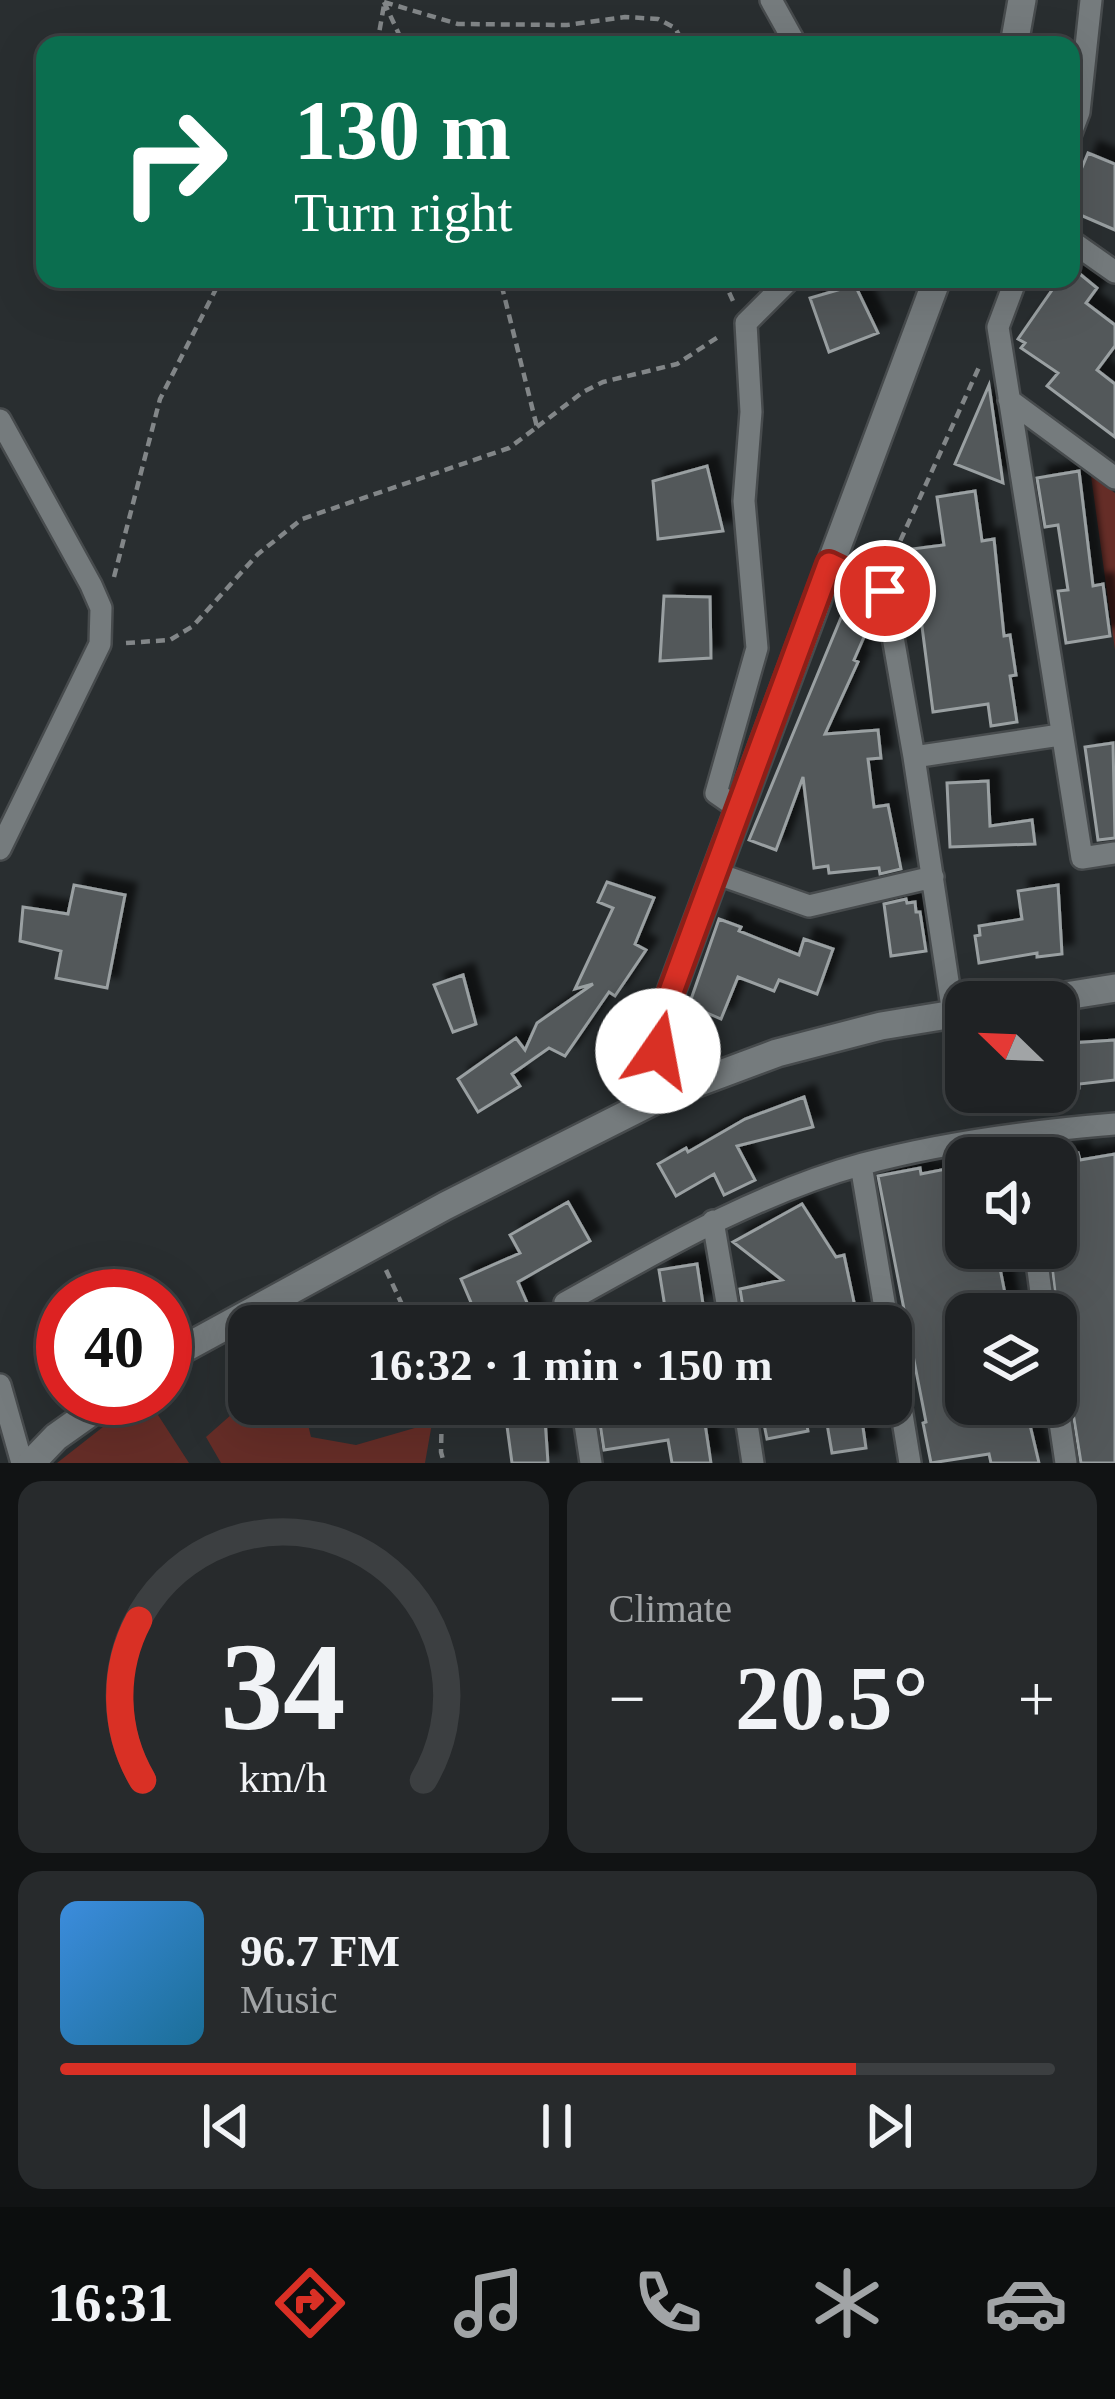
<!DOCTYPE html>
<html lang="en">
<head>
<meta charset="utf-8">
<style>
	:root { --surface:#1f2224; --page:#272a2c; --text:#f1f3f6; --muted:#a1a4a6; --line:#3c3f41; --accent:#d93025 }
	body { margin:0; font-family:"Times New Roman",serif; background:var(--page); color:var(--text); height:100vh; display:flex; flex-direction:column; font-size:45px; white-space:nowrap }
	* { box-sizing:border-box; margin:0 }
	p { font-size:39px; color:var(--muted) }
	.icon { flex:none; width:66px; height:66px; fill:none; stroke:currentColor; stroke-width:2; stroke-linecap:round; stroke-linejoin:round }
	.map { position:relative; height:1463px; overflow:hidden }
	.sheet { display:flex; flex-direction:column; gap:18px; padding:18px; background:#111314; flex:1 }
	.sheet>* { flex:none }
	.banner { position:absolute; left:36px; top:36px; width:1044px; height:252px; border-radius:24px; box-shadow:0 12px 48px #0002,0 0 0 3px var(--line); background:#0b6e4f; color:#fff; overflow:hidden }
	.needle { width:78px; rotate:293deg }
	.controls { position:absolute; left:945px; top:981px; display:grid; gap:24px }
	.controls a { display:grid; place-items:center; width:132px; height:132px; border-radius:24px; background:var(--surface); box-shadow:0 12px 48px #0002,0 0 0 3px var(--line); font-size:60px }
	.speed { position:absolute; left:36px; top:1269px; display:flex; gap:24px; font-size:60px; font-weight:700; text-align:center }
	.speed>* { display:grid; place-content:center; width:156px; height:156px; border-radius:50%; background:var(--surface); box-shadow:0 12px 48px #0002,0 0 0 3px var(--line); line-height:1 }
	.speed .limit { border:18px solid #d22; background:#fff; color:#111 }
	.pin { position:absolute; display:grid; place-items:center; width:102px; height:102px; color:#fff; margin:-51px; border:6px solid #fff; border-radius:50%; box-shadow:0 3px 12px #0007 }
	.me { position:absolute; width:132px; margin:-66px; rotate:12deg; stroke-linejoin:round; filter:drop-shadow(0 0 9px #0008) }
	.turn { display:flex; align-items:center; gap:42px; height:252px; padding:0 60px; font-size:54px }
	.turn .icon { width:156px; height:156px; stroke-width:2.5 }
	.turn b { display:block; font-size:84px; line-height:102px }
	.big { font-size:90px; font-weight:600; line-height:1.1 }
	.sheet .widget { flex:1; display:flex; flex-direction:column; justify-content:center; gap:18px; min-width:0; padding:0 42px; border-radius:24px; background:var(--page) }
	.sheet .dial { align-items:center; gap:0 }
	.dial svg { height:312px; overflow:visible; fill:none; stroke:var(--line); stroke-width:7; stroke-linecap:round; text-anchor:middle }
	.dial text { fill:var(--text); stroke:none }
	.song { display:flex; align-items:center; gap:36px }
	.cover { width:144px; height:144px; border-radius:18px; background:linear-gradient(135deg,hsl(210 70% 55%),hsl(200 70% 35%)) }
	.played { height:12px; border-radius:6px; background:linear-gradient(90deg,var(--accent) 80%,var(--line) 80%) }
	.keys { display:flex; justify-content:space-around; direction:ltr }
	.heat { display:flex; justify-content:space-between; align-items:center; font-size:66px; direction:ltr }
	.sheet .tiles { flex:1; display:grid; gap:18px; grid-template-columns:1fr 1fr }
	.widget:last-child { grid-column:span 2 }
	.trip { position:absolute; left:228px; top:1305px; width:684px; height:120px; border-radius:24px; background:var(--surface); box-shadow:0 12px 48px #0002,0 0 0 3px var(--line); font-weight:600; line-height:120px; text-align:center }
	.menu { display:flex; height:192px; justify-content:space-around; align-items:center; background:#0c0e0e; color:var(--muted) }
	.menu .icon { width:84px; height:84px }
	.menu .current { color:var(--accent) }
	.menu b { font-size:54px; color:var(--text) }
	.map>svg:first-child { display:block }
	.green { fill:#652d27 }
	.building { fill:#52585a; stroke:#9aa0a2; stroke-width:3; filter:url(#shadow) }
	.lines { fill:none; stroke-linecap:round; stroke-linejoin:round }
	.minor-casing { stroke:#474b4d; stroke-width:26 }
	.tertiary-casing { stroke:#474b4d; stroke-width:32 }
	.path { stroke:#828688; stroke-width:4.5; stroke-dasharray:9 6; stroke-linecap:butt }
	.minor { stroke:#757b7d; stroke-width:21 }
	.tertiary { stroke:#757b7d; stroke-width:27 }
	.route-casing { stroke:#8d1f18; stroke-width:30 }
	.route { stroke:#d93025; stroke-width:21 }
</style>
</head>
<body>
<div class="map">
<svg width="1115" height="1463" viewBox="0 0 1115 1463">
	<defs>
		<filter id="shadow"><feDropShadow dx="11" dy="-11" stdDeviation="3" flood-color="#0009"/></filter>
	</defs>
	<rect width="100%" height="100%" fill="#292e30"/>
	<path class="green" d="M1091 476 1115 493V650Z
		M140 1398H147L189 1463H57Z
		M249 1399V1404H303L311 1437 356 1445 432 1423 425 1463H221L206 1437Z"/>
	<path class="building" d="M1088 153 1115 164V230L1071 211V194Z
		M1075 270 1097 288 1086 303 1115 325V346L1097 370 1115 384V437L1047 386 1058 373 1021 348 1025 343 1018 339 1057 283 1062 287Z
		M855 285 878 333 829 352 810 298Z
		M989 385 1003 483 955 464Z
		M707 466 723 531 658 539 653 481Z
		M1079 471 1093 586 1103 584 1110 636 1066 643 1058 591 1068 590 1058 525 1045 527 1037 478Z
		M975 491 982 541 994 539 1004 636 1010 635 1016 675 1010 676 1017 722 991 726 988 704 933 712 912 549 944 545 937 497Z
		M664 596 710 597 711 658 660 661Z
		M850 596 872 605 874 614 854 660 858 662 825 734 878 730 881 758 868 759 874 807 888 805 901 869 880 874 879 868 829 873 828 866 814 868 803 777 776 850 749 840Z
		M1113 743 1115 838 1098 840 1085 747Z
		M988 781 990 826 1032 820 1035 844 950 847 947 783Z
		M607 882 654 898 635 944 646 950 615 996 609 992 565 1056 549 1048 512 1074 520 1086 478 1112 458 1079 516 1038 525 1050 537 1023 593 984 575 989 613 908 598 902Z
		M74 885 125 895 107 988 56 978 61 951 20 941 23 907 68 914Z
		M1058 885 1062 954 1037 957V953L979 963 975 936 980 935 979 926 1022 919 1018 891Z
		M906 899 907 903 915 902 916 912H920L926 951 891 956 884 904Z
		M719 919 741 927 739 931 799 955 804 939 833 949 817 994 779 980 774 991 738 977 721 1019 689 1005Z
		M463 975 476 1024 453 1032 434 985Z
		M1115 1040V1080L1079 1084V1088L1056 1087V1044Z
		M804 1097 813 1127 737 1146 755 1180 724 1195 714 1174 676 1196 658 1164 686 1148 688 1152 745 1119Z
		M1078 1153 1080 1160 1115 1154V1463H1081L1058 1319 1050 1248H1056V1157Z
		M966 1165V1248H996L1009 1314H966V1325L956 1327 966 1378V1404H1025L1039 1463H991L989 1454 931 1463 923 1423 926 1422 878 1176 920 1168 921 1174Z
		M568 1202 590 1241 518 1282 537 1326H481L461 1279 520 1253 510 1235Z
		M802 1204 836 1257 844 1255 859 1326H746L740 1289 782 1280 733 1242Z
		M697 1264 703 1304 692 1306 695 1326H668L659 1270Z
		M504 1404H544L548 1463H512Z
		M638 1404H702L711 1463H672L668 1440 604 1450 598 1410Z
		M785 1404H803L808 1431 767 1439 761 1409Z
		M860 1407 866 1448 832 1453 825 1412Z"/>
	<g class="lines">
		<g class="minor-casing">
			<path id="minor" d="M771 0 796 45
				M1071 133 1079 112 1091 0
				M1071 241 1115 272
				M1016 279 998 327 1082 858 1115 853
				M1009 400 1115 478
				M0 420 91 585 101 608 100 644 0 849
				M829 564 885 591 914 757
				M739 809 716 793 757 648 744 501 751 412 746 323 790 279
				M715 873 809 906 933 877
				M953 1014 914 757 1060 735
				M861 1165 888 1326
				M713 1221 731 1326
				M1035 1248 1044 1314
				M569 1326 565 1303C660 1250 757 1193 863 1164 945 1142 1030 1131 1115 1124
				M891 1347 910 1463
				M0 1385 22 1463
				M1056 1395 1066 1463
				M582 1404 591 1463
				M744 1404 753 1463"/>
		</g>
		<g class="tertiary-casing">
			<path id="tertiary" d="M1014 45 1022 0
				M1028 1002 1115 988
				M667 1094 658 1051 659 1024 937 279
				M165 1359 445 1206 667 1094 777 1053 881 1026 966 1012
				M31 1463 56 1437 111 1398"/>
		</g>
		<path class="path" d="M384 2 458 24 567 25 625 17 658 19 675 28 685 45
			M384 2 404 45
			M377 45 384 5
			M723 279 733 301
			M537 427 583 392 603 382 677 364 721 335
			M888 568 980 365
			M114 577 160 399 221 279
			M126 643 170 640 193 626 258 554 302 519 509 448 537 427 500 279
			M386 1270 412 1326
			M442 1404 441 1452 444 1463"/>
		<use href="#minor" class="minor"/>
		<use href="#tertiary" class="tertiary"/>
	</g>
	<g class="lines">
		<g class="route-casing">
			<path id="route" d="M658 1051 659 1024 829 564 885 591"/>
		</g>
		<use href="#route" class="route"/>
	</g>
</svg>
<div class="controls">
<a><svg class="needle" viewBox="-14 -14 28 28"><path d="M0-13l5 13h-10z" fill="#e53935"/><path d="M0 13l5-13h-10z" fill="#a1a4a6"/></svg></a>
<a><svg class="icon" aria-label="sound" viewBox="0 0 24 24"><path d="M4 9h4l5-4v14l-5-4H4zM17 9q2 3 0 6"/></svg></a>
<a><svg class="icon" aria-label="layers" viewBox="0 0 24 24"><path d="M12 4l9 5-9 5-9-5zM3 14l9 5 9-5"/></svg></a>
</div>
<div class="speed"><div class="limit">40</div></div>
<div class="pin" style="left:885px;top:591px;background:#d93025"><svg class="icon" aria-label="arrive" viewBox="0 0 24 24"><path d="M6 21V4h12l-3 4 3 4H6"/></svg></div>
<svg class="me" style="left:658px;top:1051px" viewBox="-20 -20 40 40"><circle r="19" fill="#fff"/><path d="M0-13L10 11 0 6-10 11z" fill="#d93025"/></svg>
<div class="trip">16:32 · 1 min · 150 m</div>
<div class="banner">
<div class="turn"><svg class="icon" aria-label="right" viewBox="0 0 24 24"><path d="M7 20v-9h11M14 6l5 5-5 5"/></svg><div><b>130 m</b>Turn right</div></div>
</div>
</div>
<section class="sheet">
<div class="tiles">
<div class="widget dial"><svg viewBox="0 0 100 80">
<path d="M14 69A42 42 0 1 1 86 69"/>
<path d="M14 69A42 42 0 0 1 13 28" stroke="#d93025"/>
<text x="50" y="56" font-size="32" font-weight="700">34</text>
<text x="50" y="72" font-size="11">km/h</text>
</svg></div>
<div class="widget"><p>Climate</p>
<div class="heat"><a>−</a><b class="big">20.5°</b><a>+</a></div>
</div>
<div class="widget">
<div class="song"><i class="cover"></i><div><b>96.7 FM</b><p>Music</p></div></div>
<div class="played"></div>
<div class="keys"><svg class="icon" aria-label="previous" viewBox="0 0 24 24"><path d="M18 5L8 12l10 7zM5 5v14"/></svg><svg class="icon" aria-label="pause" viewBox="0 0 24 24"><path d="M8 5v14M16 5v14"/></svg><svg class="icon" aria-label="next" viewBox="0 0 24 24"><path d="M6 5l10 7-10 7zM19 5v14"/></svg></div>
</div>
</div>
</section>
<nav class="menu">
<b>16:31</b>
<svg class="icon current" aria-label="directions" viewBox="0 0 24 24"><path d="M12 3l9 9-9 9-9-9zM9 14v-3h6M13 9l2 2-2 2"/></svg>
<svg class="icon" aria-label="music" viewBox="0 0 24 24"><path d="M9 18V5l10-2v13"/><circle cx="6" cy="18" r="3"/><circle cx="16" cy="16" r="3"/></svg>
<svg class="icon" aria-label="phone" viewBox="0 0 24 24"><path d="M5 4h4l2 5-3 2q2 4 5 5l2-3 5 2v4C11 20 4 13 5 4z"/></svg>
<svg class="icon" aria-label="climate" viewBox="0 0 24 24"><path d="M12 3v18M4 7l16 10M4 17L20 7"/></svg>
<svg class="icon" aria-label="car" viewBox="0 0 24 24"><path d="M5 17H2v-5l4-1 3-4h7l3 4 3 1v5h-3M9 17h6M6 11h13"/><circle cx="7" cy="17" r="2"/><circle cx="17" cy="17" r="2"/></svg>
</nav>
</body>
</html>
